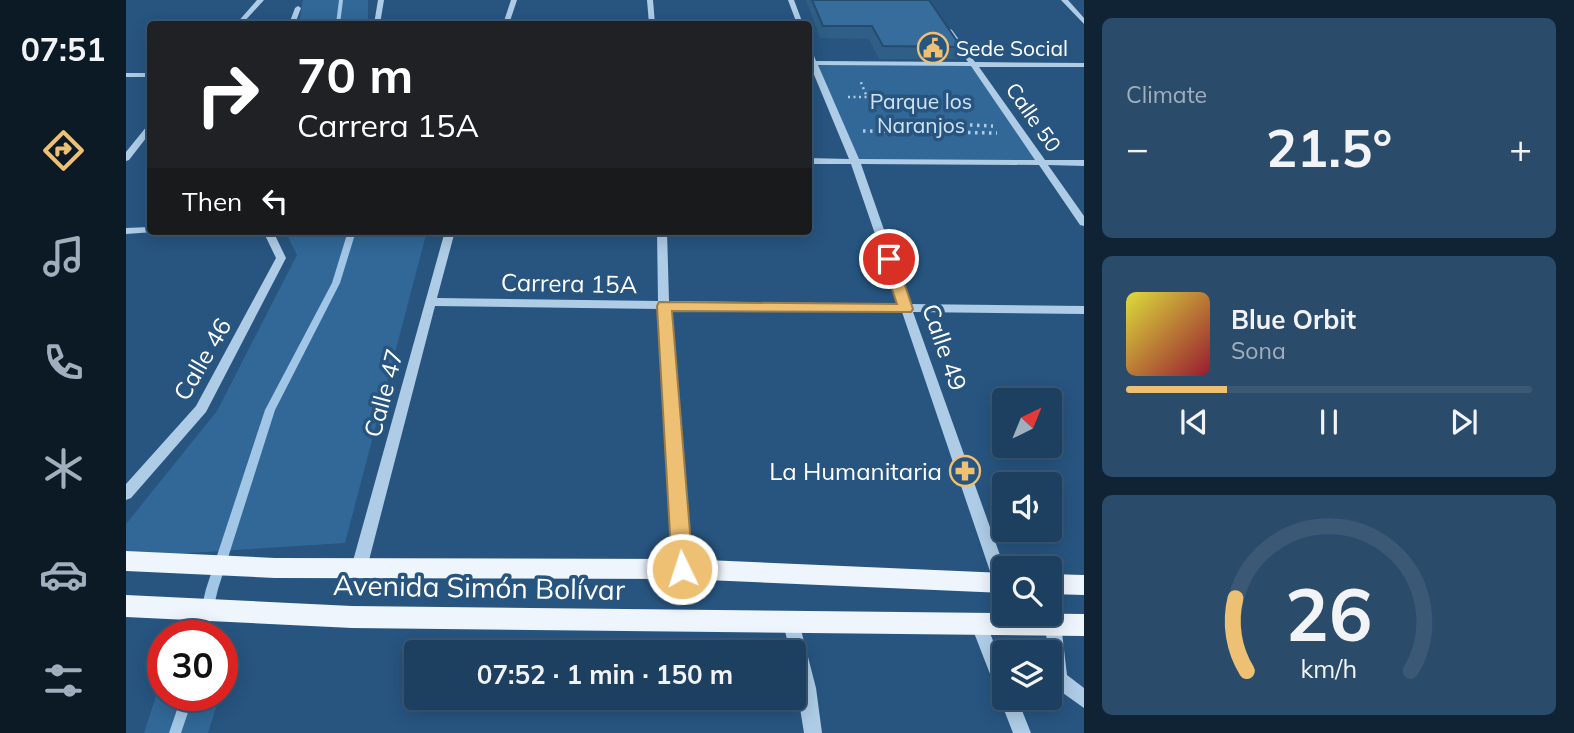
<!DOCTYPE html>
<html lang="en">
<head>
<meta charset="utf-8">
<style>
	:root { --surface:#1d4060; --page:#2a4b69; --text:#f1f3f6; --muted:#a0afbd; --line:#3b5975; --accent:#eec073 }
	body { margin:0; font-family:Mulish,sans-serif; background:var(--page); color:var(--text); height:100vh; display:flex; flex-direction:column; font-size:26px; white-space:nowrap }
	* { box-sizing:border-box; margin:0 }
	p { font-size:23px; color:var(--muted) }
	.icon { flex:none; width:38px; height:38px; fill:none; stroke:currentColor; stroke-width:2; stroke-linecap:round; stroke-linejoin:round }
	.map { position:relative; flex:1; overflow:hidden }
	.drawer { display:flex; flex-direction:column; gap:18px; padding:18px; background:#102335; width:490px }
	.drawer>* { flex:none }
	.banner { position:absolute; left:21px; top:21px; width:665px; height:214px; border-radius:7px; box-shadow:0 4px 18px #0003,0 0 0 2px var(--line); background:#202124; color:#fff; overflow:hidden }
	.needle { width:46px; rotate:43deg }
	.buttons { position:absolute; left:866px; top:388px; display:grid; gap:14px }
	.buttons a { display:grid; place-items:center; width:70px; height:70px; border-radius:7px; background:var(--surface); box-shadow:0 4px 18px #0003,0 0 0 2px var(--line); font-size:35px }
	.speed { position:absolute; left:21px; top:620px; display:flex; gap:14px; font-size:35px; font-weight:700; text-align:center }
	.speed>* { display:grid; place-content:center; width:91px; height:91px; border-radius:50%; background:var(--surface); box-shadow:0 4px 18px #0003,0 0 0 2px var(--line); line-height:1 }
	.speed .limit { border:10px solid #d22; background:#fff; color:#111 }
	.pin { position:absolute; display:grid; place-items:center; width:60px; height:60px; color:#fff; margin:-30px; border:4px solid #fff; border-radius:50%; box-shadow:0 2px 7px #0007 }
	.me { position:absolute; width:77px; margin:-38px; rotate:356deg; stroke-linejoin:round; filter:drop-shadow(0 0 5px #0008) }
	.turn { display:flex; align-items:center; gap:24px; height:147px; padding:0 35px; font-size:32px }
	.turn .icon { width:91px; height:91px; stroke-width:2.5 }
	.turn b { display:block; font-size:49px; line-height:60px }
	.then { display:flex; align-items:center; height:66px; padding:0 35px; background:#0003; gap:14px; font-size:26px }
	.big { font-size:52px; font-weight:700; line-height:1.1 }
	.drawer .tile { flex:1; display:flex; flex-direction:column; justify-content:center; gap:10px; min-width:0; padding:0 24px; border-radius:10px; background:var(--page) }
	.drawer .dial { align-items:center; gap:0 }
	.dial svg { height:182px; overflow:visible; fill:none; stroke:var(--line); stroke-width:7; stroke-linecap:round; text-anchor:middle }
	.dial text { fill:var(--text); stroke:none }
	.song { display:flex; align-items:center; gap:21px }
	.cover { width:84px; height:84px; border-radius:10px; background:linear-gradient(135deg,hsl(60 70% 55%),hsl(350 70% 35%)) }
	.played { height:7px; border-radius:4px; background:linear-gradient(90deg,var(--accent) 25%,var(--line) 25%) }
	.keys { display:flex; justify-content:space-around; direction:ltr }
	.heat { display:flex; justify-content:space-between; align-items:center; font-size:38px; direction:ltr }
	.trip { position:absolute; left:278px; top:640px; width:402px; height:70px; border-radius:7px; background:var(--surface); box-shadow:0 4px 18px #0003,0 0 0 2px var(--line); font-weight:700; line-height:70px; text-align:center }
	main { display:flex; flex:1; min-height:0 }
	.tab-bar { display:flex; flex-direction:column; width:126px; justify-content:space-around; align-items:center; background:#0c1a26; color:var(--muted) }
	.tab-bar .icon { width:49px; height:49px }
	.tab-bar .active { color:var(--accent) }
	.tab-bar b { font-size:32px; color:var(--text) }
	.map>svg:first-child { display:block }
	.green { fill:#316897 }
	.lines { fill:none; stroke-linecap:round; stroke-linejoin:round }
	.stream { fill:#a2c7e6; fill-rule:evenodd }
	.path-far1 { stroke:#aecce6; stroke-width:2.5; stroke-dasharray:2 3.5; stroke-linecap:butt }
	.path { stroke:#aecce6; stroke-width:3.5; stroke-dasharray:2.5 4.5; stroke-linecap:butt }
	.minor { fill:#aecce6; fill-rule:evenodd }
	.major { fill:#eef5fd; fill-rule:evenodd }
	.wall { fill:#2f5e86 }
	.building { fill:#376d9c; stroke:#264c6d; stroke-width:2 }
	.route { fill:#eec073; stroke:#9b7d4b; stroke-width:2 }
	.labels { text-anchor:middle; dominant-baseline:central; stroke-width:7; stroke-linejoin:round; paint-order:stroke }
	.far-poi-label { font-size:21px; fill:#fff; stroke:#275580; text-anchor:start }
	.far-park-label { font-size:21px; fill:#d1e4f5; stroke:#275580 }
	.far-street-label { font-size:21px; fill:#fff; stroke:#275580 }
	.street-label { font-size:24px; fill:#fff; stroke:#275580 }
	.poi-label { font-size:24px; fill:#fff; stroke:#275580; text-anchor:end }
	.near-street-label { font-size:28px; fill:#fff; stroke:#275580 }
</style>
</head>
<body>
<main>
<nav class="tab-bar">
<b>07:51</b>
<svg class="icon active" aria-label="directions" viewBox="0 0 24 24"><path d="M12 3l9 9-9 9-9-9zM9 14v-3h6M13 9l2 2-2 2"/></svg>
<svg class="icon" aria-label="music" viewBox="0 0 24 24"><path d="M9 18V5l10-2v13"/><circle cx="6" cy="18" r="3"/><circle cx="16" cy="16" r="3"/></svg>
<svg class="icon" aria-label="phone" viewBox="0 0 24 24"><path d="M5 4h4l2 5-3 2q2 4 5 5l2-3 5 2v4C11 20 4 13 5 4z"/></svg>
<svg class="icon" aria-label="climate" viewBox="0 0 24 24"><path d="M12 3v18M4 7l16 10M4 17L20 7"/></svg>
<svg class="icon" aria-label="car" viewBox="0 0 24 24"><path d="M5 17H2v-5l4-1 3-4h7l3 4 3 1v5h-3M9 17h6M6 11h13"/><circle cx="7" cy="17" r="2"/><circle cx="17" cy="17" r="2"/></svg>
<svg class="icon" aria-label="filters" viewBox="0 0 24 24"><path d="M4 7h16M4 17h16"/><circle cx="9" cy="7" r="2"/><circle cx="15" cy="17" r="2"/></svg>
</nav>
<div class="map">
<svg width="958" height="733" viewBox="0 0 958 733">
	<rect width="100%" height="100%" fill="#275580"/>
	<path class="green" d="M177 0H242V24H173Z
		M687 63 848 64 916 163 729 161Z
		M159 231H301L219 543 0 557V524L91 411 171 255Z
		M37 675V695H94L82 733H18Z"/>
	<g class="lines">
		<path class="stream" d="M213 0H217L214 24H210Z
			M222 231H230L214 283 149 410 92 589 81 635H69L80 589 139 410 206 283Z
			M56 695H68L55 733H43Z"/>
		<path class="path-far1" d="M722 97H741L734 80"/>
		<path class="path" d="M844 125 867 126
			M737 131 871 133"/>
		<path class="minor" d="M131 0H138L116 24H110Z
			M252 0H258L254 24H248Z
			M385 0H391L383 24H377Z
			M521 0H527L529 24H523Z
			M662 0H668L677 24H671Z
			M935 0H942L958 18V24Z
			M172 6 175 8 169 24H163L169 8Z
			M824 29 826 30 849 62 958 63V67H853L919 160H958V166L922 165 958 216V226L954 225 913 165 735 164 784 304 958 306V314L787 312 879 569 878 589 870 588 868 583 776 312 544 309 565 569 562 574 557 576 552 574 549 569 533 309 309 306 241 568 238 573 233 575 228 573 225 568 319 231H329L311 298 532 301 531 231H541L543 301 773 304 725 164H682V158L723 159 684 65H682V49L686 51 690 61 842 62 820 31ZM692 65 845 66 909 160 733 159Z
			M0 73H24V77H0Z
			M21 126H24V133L3 160 0 161V152Z
			M24 227V231L28 232 0 234V228Z
			M137 231H147L160 258 80 412 5 498 0 500V484L70 406 150 258Z
			M665 614 671 617 673 622 690 688 696 733H678L668 671V653H664L657 622 659 617Z
			M927 616 933 619 935 624 941 675 958 688V708L927 686 924 675V653H922L919 624 921 619Z
			M853 617 859 620 878 669V698H891L905 733H887L845 625 847 620Z"/>
		<path class="major" d="M0 551 149 558 557 559 878 573V593L557 579 149 578 0 571Z
			M924 574 958 575V595L924 594Z
			M0 595 226 606 958 614V636L226 628 0 617Z"/>
	</g>
	<path class="wall" d="M680 0H803L835 47 831 59H753L743 39 694 38Z"/>
	<path class="building" d="M686 0H803L835 47 757 46 746 26H697Z"/>
	<path class="route" d="M763 255 770 259 787 309 785 312 546 311 567 569 564 575 556 578 549 575 546 569 531 306 533 302 771 304 756 259Z"/>
	<defs>
		<g id="civic-ring" transform="scale(1.575)"><circle r="9.5" fill="#275580" stroke="#eec073" stroke-width="1.5"/><path d="M-.6-6.5H3V-4.5H.6V-3L4-1V1h2V6H-6V1h2V-1L-.6-3ZM-1.2 2.5V6h2.4V2.5Z" fill="#eec073"/></g>
		<g id="pharmacy-ring" transform="scale(1.575)"><circle r="9.5" fill="#275580" stroke="#eec073" stroke-width="1.5"/><path d="M-2-6h4v4h4v4h-4v4h-4v-4h-4v-4h4Z" fill="#eec073"/></g>
	</defs>
	<g fill-rule="evenodd">
		<use href="#civic-ring" x="807" y="48"/>
		<use href="#pharmacy-ring" x="839" y="471"/>
	</g>
	<g class="labels">
		<g class="far-poi-label">
			<text x="830" y="48">Sede Social</text>
		</g>
		<g class="far-park-label">
			<text x="795" y="101">Parque los<tspan x="795" dy="24">Naranjos</tspan></text>
		</g>
		<g class="far-street-label">
			<text transform="translate(908 117) rotate(55)">Calle 50</text>
		</g>
		<g class="street-label">
			<text transform="translate(443 283) rotate(1)">Carrera 15A</text>
			<text transform="translate(819 347) rotate(71)">Calle 49</text>
			<text transform="translate(76 359) rotate(-60)">Calle 46</text>
			<text transform="translate(257 393) rotate(-75)">Calle 47</text>
		</g>
		<g class="poi-label">
			<text x="816" y="471">La Humanitaria</text>
		</g>
		<g class="near-street-label">
			<text transform="translate(353 587) rotate(1)">Avenida Simón Bolívar</text>
		</g>
	</g>
</svg>
<div class="buttons">
<a><svg class="needle" viewBox="-14 -14 28 28"><path d="M0-13l5 13h-10z" fill="#e53935"/><path d="M0 13l5-13h-10z" fill="#a0afbd"/></svg></a>
<a><svg class="icon" aria-label="sound" viewBox="0 0 24 24"><path d="M4 9h4l5-4v14l-5-4H4zM17 9q2 3 0 6"/></svg></a>
<a><svg class="icon" aria-label="search" viewBox="0 0 24 24"><circle cx="10" cy="10" r="6"/><path d="M15 15l6 6"/></svg></a>
<a><svg class="icon" aria-label="layers" viewBox="0 0 24 24"><path d="M12 4l9 5-9 5-9-5zM3 14l9 5 9-5"/></svg></a>
</div>
<div class="speed"><div class="limit">30</div></div>
<div class="pin" style="left:763px;top:259px;background:#d93025"><svg class="icon" aria-label="arrive" viewBox="0 0 24 24"><path d="M6 21V4h12l-3 4 3 4H6"/></svg></div>
<svg class="me" style="left:556px;top:569px" viewBox="-20 -20 40 40"><circle r="17" fill="#eec073" stroke="#fff" stroke-width="3"/><path d="M0-11L8 9 0 5-8 9z" fill="#fff"/></svg>
<div class="trip">07:52 · 1 min · 150 m</div>
<div class="banner">
<div class="turn"><svg class="icon" aria-label="right" viewBox="0 0 24 24"><path d="M7 20v-9h11M14 6l5 5-5 5"/></svg><div><b>70 m</b>Carrera 15A</div></div>
<div class="then">Then<svg class="icon" aria-label="left" viewBox="0 0 24 24"><path d="M17 20v-9H6M10 6l-5 5 5 5"/></svg></div>
</div>
</div>
<section class="drawer">
<div class="tile"><p>Climate</p>
<div class="heat"><a>−</a><b class="big">21.5°</b><a>+</a></div>
</div>
<div class="tile">
<div class="song"><i class="cover"></i><div><b>Blue Orbit</b><p>Sona</p></div></div>
<div class="played"></div>
<div class="keys"><svg class="icon" aria-label="previous" viewBox="0 0 24 24"><path d="M18 5L8 12l10 7zM5 5v14"/></svg><svg class="icon" aria-label="pause" viewBox="0 0 24 24"><path d="M8 5v14M16 5v14"/></svg><svg class="icon" aria-label="next" viewBox="0 0 24 24"><path d="M6 5l10 7-10 7zM19 5v14"/></svg></div>
</div>
<div class="tile dial"><svg viewBox="0 0 100 80">
<path d="M14 69A42 42 0 1 1 86 69"/>
<path d="M14 69A42 42 0 0 1 9 37" stroke="#eec073"/>
<text x="50" y="56" font-size="32" font-weight="700">26</text>
<text x="50" y="72" font-size="11">km/h</text>
</svg></div>
</section>
</main>
</body>
</html>
